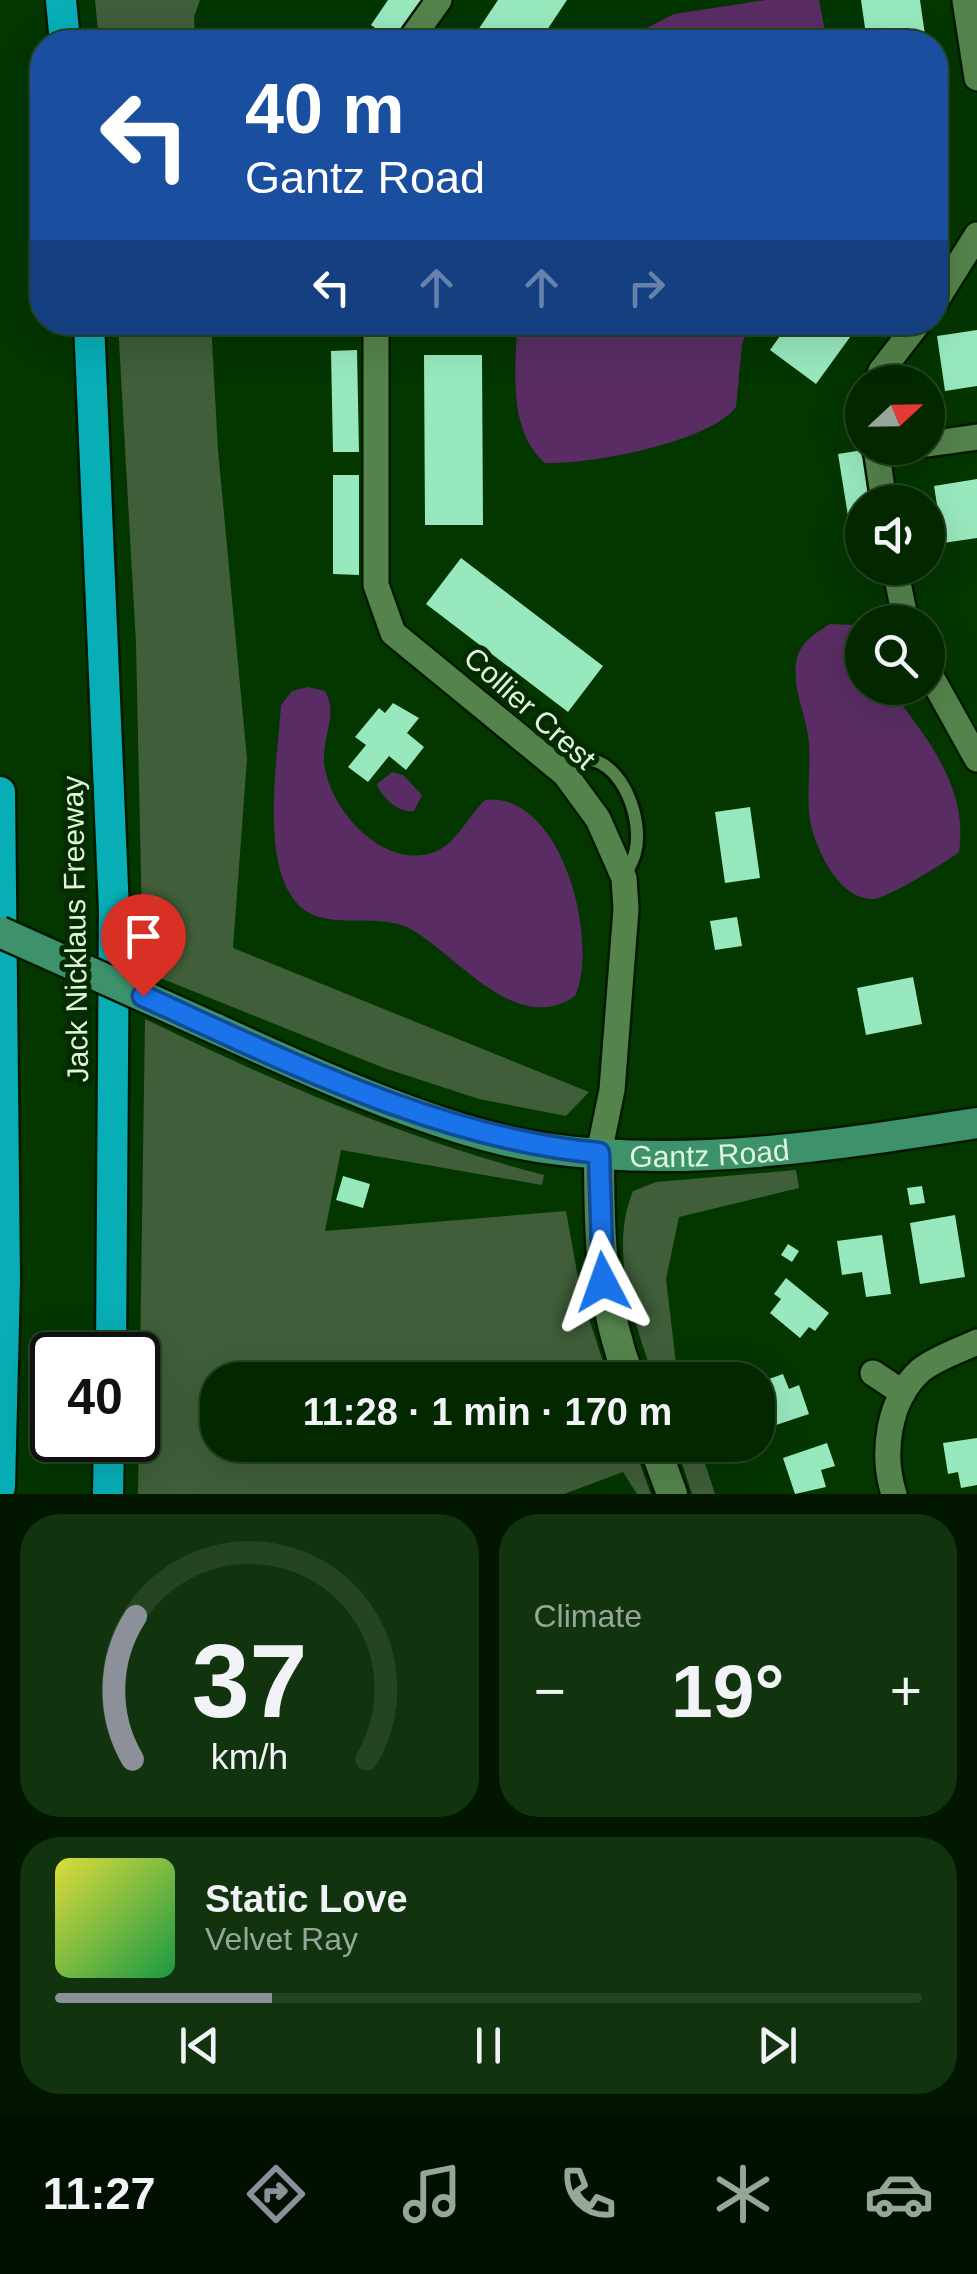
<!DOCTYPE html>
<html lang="en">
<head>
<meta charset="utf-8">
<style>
	:root { --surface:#032800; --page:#11340f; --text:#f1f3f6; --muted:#97a699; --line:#244422; --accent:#8c9099 }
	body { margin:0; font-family:Helvetica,sans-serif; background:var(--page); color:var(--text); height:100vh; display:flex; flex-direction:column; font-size:38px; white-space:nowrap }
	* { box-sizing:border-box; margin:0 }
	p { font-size:32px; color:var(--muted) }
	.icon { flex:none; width:55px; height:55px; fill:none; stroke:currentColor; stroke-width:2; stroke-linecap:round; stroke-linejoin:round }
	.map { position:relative; height:1494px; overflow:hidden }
	.side { display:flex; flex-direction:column; gap:20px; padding:20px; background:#021600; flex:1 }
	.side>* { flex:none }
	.banner { position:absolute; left:30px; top:30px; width:918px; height:305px; border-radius:40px; box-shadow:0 10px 40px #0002,0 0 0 2px var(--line); background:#1a4fa0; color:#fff; overflow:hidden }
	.needle { width:65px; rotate:68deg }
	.buttons { position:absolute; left:845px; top:365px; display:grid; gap:20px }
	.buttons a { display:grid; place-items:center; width:100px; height:100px; border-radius:50%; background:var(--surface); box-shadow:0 10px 40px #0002,0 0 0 2px var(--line); font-size:50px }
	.speed { position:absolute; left:30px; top:1332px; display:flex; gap:20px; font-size:50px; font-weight:700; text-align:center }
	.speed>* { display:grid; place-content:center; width:130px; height:130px; border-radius:50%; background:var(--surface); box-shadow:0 10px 40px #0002,0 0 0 2px var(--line); line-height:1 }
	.speed .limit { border:5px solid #111; border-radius:15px; background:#fff; color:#111 }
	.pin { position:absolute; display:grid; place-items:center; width:85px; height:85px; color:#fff; margin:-102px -42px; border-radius:50% 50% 50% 0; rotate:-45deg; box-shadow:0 0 10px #0007 }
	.pin .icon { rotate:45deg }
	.me { position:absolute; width:110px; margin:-55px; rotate:356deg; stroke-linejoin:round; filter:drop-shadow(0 0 8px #0008) }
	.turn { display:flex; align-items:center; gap:35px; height:210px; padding:0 50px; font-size:45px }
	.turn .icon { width:130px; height:130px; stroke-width:2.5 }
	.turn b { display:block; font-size:70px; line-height:85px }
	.lanes { display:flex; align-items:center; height:95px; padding:0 50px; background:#0003; justify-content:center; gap:50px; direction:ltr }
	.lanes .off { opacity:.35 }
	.big { font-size:75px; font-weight:700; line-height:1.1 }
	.side .widget { flex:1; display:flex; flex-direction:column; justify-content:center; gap:15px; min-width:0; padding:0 35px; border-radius:40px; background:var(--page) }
	.side .dial { align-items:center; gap:0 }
	.dial svg { height:260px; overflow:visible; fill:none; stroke:var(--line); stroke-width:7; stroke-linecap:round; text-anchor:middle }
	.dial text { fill:var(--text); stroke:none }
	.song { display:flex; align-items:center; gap:30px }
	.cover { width:120px; height:120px; border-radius:15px; background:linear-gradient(135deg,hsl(60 70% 55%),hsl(140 70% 35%)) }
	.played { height:10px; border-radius:5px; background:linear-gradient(90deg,var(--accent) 25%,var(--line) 25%) }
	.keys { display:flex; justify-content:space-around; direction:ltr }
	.heat { display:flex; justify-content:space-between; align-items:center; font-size:55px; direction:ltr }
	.side .tiles { flex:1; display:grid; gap:20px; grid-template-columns:1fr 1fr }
	.widget:last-child { grid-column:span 2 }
	.trip { position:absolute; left:200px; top:1362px; width:575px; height:100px; border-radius:40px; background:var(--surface); box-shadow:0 10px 40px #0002,0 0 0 2px var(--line); font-weight:700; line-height:100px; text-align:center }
	.dock { display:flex; height:160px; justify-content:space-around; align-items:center; background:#011000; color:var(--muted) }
	.dock .icon { width:70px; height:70px }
	.dock .on { color:var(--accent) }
	.dock b { font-size:45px; color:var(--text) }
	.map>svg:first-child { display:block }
	.green { fill:#3f5e39 }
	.water { fill:#592d63 }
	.building { fill:#98e8be }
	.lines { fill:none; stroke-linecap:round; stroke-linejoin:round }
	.service-casing { stroke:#031900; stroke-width:18 }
	.minor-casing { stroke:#031900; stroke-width:30 }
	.tertiary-casing { stroke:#031900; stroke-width:35 }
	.secondary-casing { stroke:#031900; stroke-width:35 }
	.motorway-casing { stroke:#031900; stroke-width:35 }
	.service { stroke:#54844b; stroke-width:12 }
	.minor { stroke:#54844b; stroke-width:25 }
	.tertiary { stroke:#54844b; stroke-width:30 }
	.secondary { stroke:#3d916b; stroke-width:30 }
	.motorway { stroke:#08aeb6; stroke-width:30 }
	.secondary-bridge-casing { stroke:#031900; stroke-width:35; stroke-linecap:butt }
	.secondary-bridge { stroke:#3d916b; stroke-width:30 }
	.route-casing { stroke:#114b97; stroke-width:25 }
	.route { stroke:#1a73e8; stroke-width:18 }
	.labels { text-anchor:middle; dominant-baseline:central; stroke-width:10; stroke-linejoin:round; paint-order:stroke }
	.street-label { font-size:30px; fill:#ddf7d8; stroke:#062a01 }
</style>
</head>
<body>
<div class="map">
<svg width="977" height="1494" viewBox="0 0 977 1494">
	<rect width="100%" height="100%" fill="#043600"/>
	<path class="green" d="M95 0H200L194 17 195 42H99Z
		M118 323H211L218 450 247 759 233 948 589 1092 566 1116 479 1099 384 1068 143 971 136 644Z
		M145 1019C275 1082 405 1139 544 1175L542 1185 341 1150 325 1231 566 1211 581 1294 609 1380H218V1445H633L651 1494H637L623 1472 564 1494H138Z
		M796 1170 799 1188 679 1217 666 1279 678 1380H654C635 1321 608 1252 633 1191L656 1182Z
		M676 1445H699L715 1494H692Z"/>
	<path class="water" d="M765 0H819L827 42H619L674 14Z
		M517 323H750L742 344 736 407C710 442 589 465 545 463 507 429 516 370 517 323Z
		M830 624 854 625 862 636V688H889C926 736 969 788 959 852 946 862 887 899 873 899 841 900 819 855 812 829 805 805 811 771 809 745 808 718 792 691 796 663 799 643 814 634 830 624Z
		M308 687 325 691C338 714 323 735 324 759 325 806 385 874 437 851 457 842 469 815 485 800 562 791 600 941 575 996 517 1037 458 956 411 929 376 910 322 935 295 901 260 856 278 759 281 705L292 691Z
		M392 772 403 775 422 795 414 811C400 813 382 799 377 784Z"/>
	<path class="building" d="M388 0H422L394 41 371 25Z
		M498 0H567L539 42H470Z
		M861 0H920L926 42H867Z
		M935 116 943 155 935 156Z
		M790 322H861L816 384 770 350Z
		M977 330V386L945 391 937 336Z
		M357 350 359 452H333L331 351Z
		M424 355H482L483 525H425Z
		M863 450 871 502H862V552L854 553 838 454Z
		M333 475H359V575L333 574Z
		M977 479V538L943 543 934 486Z
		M461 558 603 666 568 712 426 604Z
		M393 703 419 718 407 733 424 747 406 770 389 756 368 782 348 767 366 745 355 737 379 708 385 713Z
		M750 807 760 878 725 883 715 812Z
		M737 917 742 946 715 950 710 921Z
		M913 977 922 1024 866 1035 857 988Z
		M343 1176 370 1184 363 1208 336 1200Z
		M922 1186 925 1203 910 1205 907 1188Z
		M955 1215 965 1277 920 1284 910 1223Z
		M882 1235 891 1294 866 1297 862 1272 842 1275 837 1241Z
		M788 1244 799 1251 792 1262 781 1255Z
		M786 1278 829 1313 815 1331 809 1327 800 1338 770 1313 781 1299 774 1294Z
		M783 1374 789 1389 799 1385 809 1414 767 1428 758 1383Z
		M977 1438V1485L961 1488 958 1472 948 1474 943 1443Z
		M827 1443 835 1466 821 1470 826 1487 795 1494 783 1458Z"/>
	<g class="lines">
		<g class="service-casing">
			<path id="service" d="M565 774 587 759C623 762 644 821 635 853 633 861 628 869 625 876"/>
		</g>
		<g class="minor-casing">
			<path id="minor" d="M965 0 977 78
				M409 42 439 0
				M935 302 977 235
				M376 322V585L393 633 565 774 598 819 624 878 626 909 612 1090 599 1153
				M877 382 881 371 919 322
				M928 444 977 437
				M876 448 884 502
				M876 452 905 448
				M895 568 906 622
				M928 671 977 759
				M873 1373 903 1393
				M894 1494C881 1454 888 1399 921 1370 936 1358 960 1350 977 1342"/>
		</g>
		<g class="tertiary-casing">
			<path id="tertiary" d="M599 1153C599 1236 600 1301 630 1380
				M654 1445 672 1494"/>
		</g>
		<g class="secondary-casing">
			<g id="secondary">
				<path id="s1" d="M214 1028C309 1071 442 1133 544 1148 687 1169 836 1145 977 1123"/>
			</g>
		</g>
		<g class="motorway-casing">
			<path id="motorway" d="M61 0 65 42
				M89 322 114 911 111 1355
				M0 792 5 1281 0 1487
				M108 1494 109 1440"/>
		</g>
		<use href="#service" class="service"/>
		<use href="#minor" class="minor"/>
		<use href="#tertiary" class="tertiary"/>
		<use href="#secondary" class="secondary"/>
		<use href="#motorway" class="motorway"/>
		<g class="secondary-bridge-casing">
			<path id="secondary-bridge" d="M0 932 214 1028"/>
		</g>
		<use href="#secondary-bridge" class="secondary-bridge"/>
	</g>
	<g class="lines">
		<g class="route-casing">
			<path id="route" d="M143 996C289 1062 438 1138 599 1153L603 1282"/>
		</g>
		<use href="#route" class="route"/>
	</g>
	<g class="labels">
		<g class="street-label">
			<text transform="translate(530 708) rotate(42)">Collier Crest</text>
			<text transform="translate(75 929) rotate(-91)">Jack Nicklaus Freeway</text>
			<text stroke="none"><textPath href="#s1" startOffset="518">Gantz Road</textPath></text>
		</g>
	</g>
</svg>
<div class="buttons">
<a><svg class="needle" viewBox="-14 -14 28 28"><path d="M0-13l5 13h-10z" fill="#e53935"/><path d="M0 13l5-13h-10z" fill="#97a699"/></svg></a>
<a><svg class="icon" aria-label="sound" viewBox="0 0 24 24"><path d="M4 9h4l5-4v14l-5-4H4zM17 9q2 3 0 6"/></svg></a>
<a><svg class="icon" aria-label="search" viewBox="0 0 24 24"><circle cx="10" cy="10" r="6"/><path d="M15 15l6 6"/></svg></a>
</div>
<div class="speed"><div class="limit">40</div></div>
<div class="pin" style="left:143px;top:996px;background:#d93025"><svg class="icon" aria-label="arrive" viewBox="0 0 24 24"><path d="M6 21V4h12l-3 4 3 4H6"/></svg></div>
<svg class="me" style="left:603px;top:1282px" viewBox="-20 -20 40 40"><path d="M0-17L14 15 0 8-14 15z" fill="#1a73e8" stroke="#fff" stroke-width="4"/></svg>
<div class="trip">11:28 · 1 min · 170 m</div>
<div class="banner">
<div class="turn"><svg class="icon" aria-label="left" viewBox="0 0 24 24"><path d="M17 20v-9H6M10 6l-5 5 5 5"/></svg><div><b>40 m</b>Gantz Road</div></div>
<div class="lanes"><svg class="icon" aria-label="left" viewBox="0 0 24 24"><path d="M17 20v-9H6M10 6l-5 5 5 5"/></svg><svg class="icon off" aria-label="ahead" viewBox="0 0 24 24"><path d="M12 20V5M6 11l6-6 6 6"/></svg><svg class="icon off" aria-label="ahead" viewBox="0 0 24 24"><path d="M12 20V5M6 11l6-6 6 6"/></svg><svg class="icon off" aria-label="right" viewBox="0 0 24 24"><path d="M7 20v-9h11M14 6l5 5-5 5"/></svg></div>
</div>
</div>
<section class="side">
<div class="tiles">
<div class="widget dial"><svg viewBox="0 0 100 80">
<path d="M14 69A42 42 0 1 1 86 69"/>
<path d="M14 69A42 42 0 0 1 15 25" stroke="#8c9099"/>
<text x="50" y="56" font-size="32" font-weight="700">37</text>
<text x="50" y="72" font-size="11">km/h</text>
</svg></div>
<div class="widget"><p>Climate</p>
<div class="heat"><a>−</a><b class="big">19°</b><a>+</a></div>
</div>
<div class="widget">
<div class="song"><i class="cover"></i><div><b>Static Love</b><p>Velvet Ray</p></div></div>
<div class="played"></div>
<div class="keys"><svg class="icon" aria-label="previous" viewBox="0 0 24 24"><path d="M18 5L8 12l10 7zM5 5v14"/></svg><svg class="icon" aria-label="pause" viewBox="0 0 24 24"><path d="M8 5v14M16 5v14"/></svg><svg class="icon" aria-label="next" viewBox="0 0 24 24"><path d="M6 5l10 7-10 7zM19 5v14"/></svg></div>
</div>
</div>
</section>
<nav class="dock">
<b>11:27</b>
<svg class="icon on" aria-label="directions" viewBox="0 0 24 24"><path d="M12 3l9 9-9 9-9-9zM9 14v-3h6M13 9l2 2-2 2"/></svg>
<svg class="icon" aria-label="music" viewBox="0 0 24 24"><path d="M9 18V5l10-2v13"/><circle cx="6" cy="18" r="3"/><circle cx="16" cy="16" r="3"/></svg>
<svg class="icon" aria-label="phone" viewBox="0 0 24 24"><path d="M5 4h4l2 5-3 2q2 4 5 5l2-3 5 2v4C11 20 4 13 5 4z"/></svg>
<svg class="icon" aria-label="climate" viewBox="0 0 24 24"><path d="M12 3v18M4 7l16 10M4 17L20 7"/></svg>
<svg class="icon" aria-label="car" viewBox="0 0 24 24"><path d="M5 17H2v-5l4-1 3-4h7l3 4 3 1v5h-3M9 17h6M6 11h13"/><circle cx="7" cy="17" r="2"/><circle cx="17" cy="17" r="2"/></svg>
</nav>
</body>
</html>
